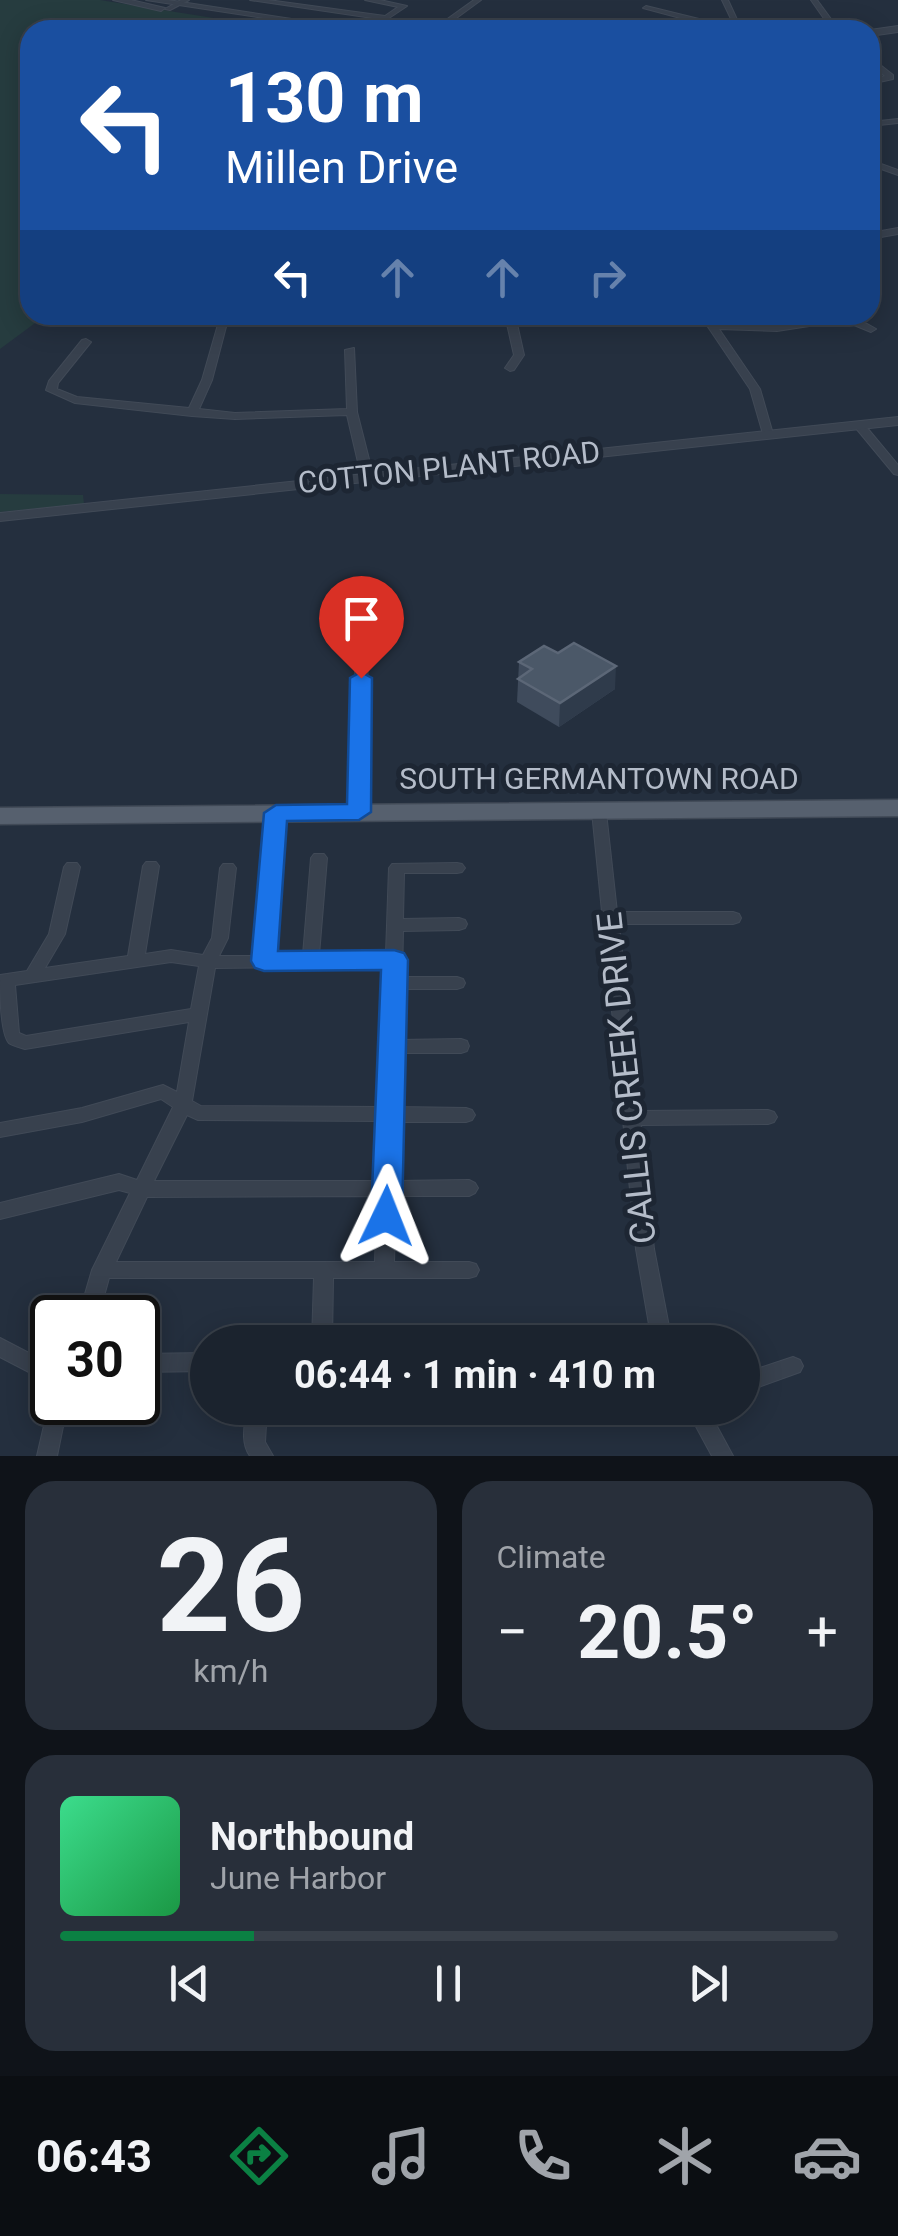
<!DOCTYPE html>
<html lang="en">
<head>
<meta charset="utf-8">
<style>
	:root { --surface:#1b232e; --page:#282f3a; --text:#f1f3f6; --muted:#a0a4aa; --line:#39404a; --accent:#0b8043 }
	body { margin:0; font-family:Roboto,sans-serif; background:var(--page); color:var(--text); height:100vh; display:flex; flex-direction:column; font-size:38px; white-space:nowrap }
	* { box-sizing:border-box; margin:0 }
	p { font-size:32px; color:var(--muted) }
	.icon { flex:none; width:55px; height:55px; fill:none; stroke:currentColor; stroke-width:2; stroke-linecap:round; stroke-linejoin:round }
	.map { position:relative; height:1456px; overflow:hidden }
	.side { display:flex; flex-direction:column; gap:25px; padding:25px; background:#0f1319; flex:1 }
	.side>* { flex:none }
	.top-card { position:absolute; left:20px; top:20px; width:860px; height:305px; border-radius:30px; box-shadow:0 5px 25px #0003,0 0 0 2px var(--line); background:#1a4fa0; color:#fff; overflow:hidden }
	.speed { position:absolute; left:30px; top:1295px; display:flex; gap:20px; font-size:50px; font-weight:700; text-align:center }
	.speed>* { display:grid; place-content:center; width:130px; height:130px; border-radius:50%; background:var(--surface); box-shadow:0 5px 25px #0003,0 0 0 2px var(--line); line-height:1 }
	.speed .limit { border:5px solid #111; border-radius:15px; background:#fff; color:#111 }
	.pin { position:absolute; display:grid; place-items:center; width:85px; height:85px; color:#fff; margin:-102px -42px; border-radius:50% 50% 50% 0; rotate:-45deg; box-shadow:0 0 10px #0007 }
	.pin .icon { rotate:45deg }
	.me { position:absolute; width:110px; margin:-55px; rotate:2deg; stroke-linejoin:round; filter:drop-shadow(0 0 8px #0008) }
	.turn { display:flex; align-items:center; gap:35px; height:210px; padding:0 40px; font-size:45px }
	.turn .icon { width:130px; height:130px; stroke-width:2.5 }
	.turn b { display:block; font-size:70px; line-height:85px }
	.lanes { display:flex; align-items:center; height:95px; padding:0 40px; background:#0003; justify-content:center; gap:50px; direction:ltr }
	.lanes .off { opacity:.35 }
	.big { font-size:75px; font-weight:700; line-height:1.1 }
	.side .card { flex:1; display:flex; flex-direction:column; justify-content:center; gap:15px; min-width:0; padding:0 35px; border-radius:30px; background:var(--page) }
	.side .dial { align-items:center; gap:0 }
	.dial b { font-size:130px; line-height:1 }
	.song { display:flex; align-items:center; gap:30px }
	.cover { width:120px; height:120px; border-radius:15px; background:linear-gradient(135deg,hsl(150 70% 55%),hsl(140 70% 35%)) }
	.played { height:10px; border-radius:5px; background:linear-gradient(90deg,var(--accent) 25%,var(--line) 25%) }
	.keys { display:flex; justify-content:space-around; direction:ltr }
	.heat { display:flex; justify-content:space-between; align-items:center; font-size:55px; direction:ltr }
	.side .tiles { flex:1; display:grid; gap:25px; grid-template-columns:1fr 1fr }
	.card:last-child { grid-column:span 2 }
	.trip { position:absolute; left:190px; top:1325px; width:570px; height:100px; border-radius:50px; background:var(--surface); box-shadow:0 5px 25px #0003,0 0 0 2px var(--line); font-weight:700; line-height:100px; text-align:center }
	.tab-bar { display:flex; height:160px; justify-content:space-around; align-items:center; background:#0b0e12; color:var(--muted) }
	.tab-bar .icon { width:70px; height:70px }
	.tab-bar .active { color:var(--accent) }
	.tab-bar b { font-size:45px; color:var(--text) }
	.map>svg:first-child { display:block }
	.green { fill:#263c3f }
	.lines { fill:none; stroke-linecap:round; stroke-linejoin:round }
	.minor-casing { stroke:#414a57; stroke-width:2 }
	.tertiary-casing { stroke:#414a57; stroke-width:2 }
	.primary-casing { stroke:#414a57; stroke-width:3 }
	.minor { fill:#38414e; fill-rule:evenodd }
	.tertiary { fill:#38414e; fill-rule:evenodd }
	.primary { fill:#56606e; fill-rule:evenodd }
	.wall { fill:#3f4b5c }
	.shaded-wall { fill:#2f3b4b }
	.building { fill:#4b5868; stroke:#5c6777; stroke-width:2.5 }
	.route { fill:#1a73e8; stroke:#114b97; stroke-width:2.5 }
	.labels { text-anchor:middle; dominant-baseline:central; stroke-width:10; stroke-linejoin:round; paint-order:stroke }
	.street-label { font-size:30px; fill:#b4bcc9; stroke:#1d2633 }
	.near-street-label { font-size:35px; fill:#b4bcc9; stroke:#1d2633 }
</style>
</head>
<body>
<div class="map">
<svg width="898" height="1456" viewBox="0 0 898 1456">
	<rect width="100%" height="100%" fill="#242f3e"/>
	<path class="green" d="M0 0H100L289 30H30V315H46L0 349Z
		M0 494 83 495 84 504 0 512Z"/>
	<g class="lines">
		<g class="minor-casing">
			<path id="minor" d="M181 0H189L170 10 165 9Z
				M250 0H268L385 16 398 7 365 0H380L407 6 386 20Z
				M474 0H481L440 30H432Z
				M722 0H728L740 26 699 23 643 8 646 6 699 19 732 21Z
				M811 0H817L839 30H832Z
				M870 57 893 75V79L870 84V80L885 76 870 63Z
				M898 119V123L870 126V122Z
				M870 160 898 170V175L870 165Z
				M898 228V234L870 239V233Z
				M505 315H515L524 355 514 370 510 371 505 368 514 355Z
				M700 315H710L715 322C737 324 759 326 781 325 815 322 845 308 876 329L871 332 854 325 835 322 777 331 719 329 760 389 773 434 768 437 763 434 750 389Z
				M219 321 227 323 212 380 199 409 235 413 347 409 345 350 354 348 357 412 373 475 371 477H363L361 475 347 415 235 419 192 416 75 403 46 390 49 381 82 340 86 339 91 342 58 383 57 389 77 397 189 408 202 380Z
				M859 422 863 423 898 465V475L894 474 855 427 854 425Z
				M362 627 368 631 366 812 359 817 352 812 356 631Z
				M599 807 606 812 617 912H733L739 914 741 918 739 922 733 924H619L639 1111 768 1110 774 1112 777 1117 774 1122 768 1124 641 1125 654 1249 672 1342H652L636 1249 592 812Z
				M276 808 283 813 272 955H303L311 858 314 854H324L327 858 319 955 386 954 389 868 392 864 457 863 462 864 465 868 462 872 457 873H404L403 919 459 918 465 920 467 924 465 928 459 930 403 931 402 977H457L463 979 465 983 463 987 457 989H401L400 1040 461 1039 467 1041 469 1046 467 1051 461 1053H399L398 1107 466 1108 472 1110 475 1115 472 1120 466 1122H398L396 1181 469 1180 475 1183 478 1188 475 1193 469 1196H396L394 1262H469L476 1264 479 1270 476 1276 469 1278H333L332 1342H312L314 1278H109L98 1318H78L92 1270 130 1193 119 1190 0 1219V1203L119 1174 137 1180 173 1107 161 1099 82 1122 0 1137V1123L82 1108 163 1085 177 1092 189 1022 25 1049C22 1048 11 1045 9 1043 0 1033 0 991 0 975L27 971 49 934 64 867 67 863H77L80 867 65 934 45 968 128 956 143 866 146 862H156L159 866 145 954 171 950 203 955 212 938 220 868 223 864H233L236 868 228 938 219 956H256L269 813ZM171 962 199 966 191 1009 26 1036 19 1033 15 985ZM386 966 381 1107 201 1106 192 1101 215 968ZM187 1115 198 1120 380 1121 378 1181H154ZM377 1196 375 1262H116L147 1197Z
				M0 1338 52 1365V1384L0 1357Z
				M208 1353V1371L138 1372V1354Z
				M793 1357 800 1360 803 1366 800 1372 742 1393V1374Z
				M51 1395H52V1402H68L57 1456H37Z
				M247 1408H267L265 1442 273 1456H250C240 1442 245 1424 247 1408Z
				M686 1408H707L733 1456H712Z"/>
		</g>
		<g class="tertiary-casing">
			<path id="tertiary" d="M113 0H131L165 8 161 11Z
				M146 0H168L364 30H342Z
				M898 26V32L870 36V30Z
				M898 417V425L0 521V513Z"/>
		</g>
		<g class="primary-casing">
			<path id="primary" d="M898 800V816L0 824V808Z"/>
		</g>
		<use href="#minor" class="minor"/>
		<use href="#tertiary" class="tertiary"/>
		<use href="#primary" class="primary"/>
	</g>
	<path class="wall" d="M558 653 615 689 559 727 517 702 519 662Z"/>
	<path class="shaded-wall" d="M616 666 615 689 559 727 560 703Z"/>
	<path class="building" d="M574 643 616 666 560 703 518 679 532 669 519 662 544 646 558 653Z"/>
	<path class="route" d="M361 672 372 678 371 812 359 820 287 821 278 951 394 950 404 953 408 960 402 1216 397 1225 386 1229 375 1225 371 1216 381 970 264 971 255 968 251 961 264 813 276 805 347 804 350 678Z"/>
	<g class="labels">
		<g class="street-label">
			<text transform="translate(449 467) rotate(-6)">COTTON PLANT ROAD</text>
			<text x="599" y="778">SOUTH GERMANTOWN ROAD</text>
		</g>
		<g class="near-street-label">
			<text transform="translate(627 1078) rotate(-96)">CALLIS CREEK DRIVE</text>
		</g>
	</g>
</svg>
<div class="speed"><div class="limit">30</div></div>
<div class="pin" style="left:361px;top:678px;background:#d93025"><svg class="icon" aria-label="arrive" viewBox="0 0 24 24"><path d="M6 21V4h12l-3 4 3 4H6"/></svg></div>
<svg class="me" style="left:386px;top:1216px" viewBox="-20 -20 40 40"><path d="M0-17L14 15 0 8-14 15z" fill="#1a73e8" stroke="#fff" stroke-width="4"/></svg>
<div class="trip">06:44 · 1 min · 410 m</div>
<div class="top-card">
<div class="turn"><svg class="icon" aria-label="left" viewBox="0 0 24 24"><path d="M17 20v-9H6M10 6l-5 5 5 5"/></svg><div><b>130 m</b>Millen Drive</div></div>
<div class="lanes"><svg class="icon" aria-label="left" viewBox="0 0 24 24"><path d="M17 20v-9H6M10 6l-5 5 5 5"/></svg><svg class="icon off" aria-label="ahead" viewBox="0 0 24 24"><path d="M12 20V5M6 11l6-6 6 6"/></svg><svg class="icon off" aria-label="ahead" viewBox="0 0 24 24"><path d="M12 20V5M6 11l6-6 6 6"/></svg><svg class="icon off" aria-label="right" viewBox="0 0 24 24"><path d="M7 20v-9h11M14 6l5 5-5 5"/></svg></div>
</div>
</div>
<section class="side">
<div class="tiles">
<div class="card dial"><b>26</b><p>km/h</p></div>
<div class="card"><p>Climate</p>
<div class="heat"><a>−</a><b class="big">20.5°</b><a>+</a></div>
</div>
<div class="card">
<div class="song"><i class="cover"></i><div><b>Northbound</b><p>June Harbor</p></div></div>
<div class="played"></div>
<div class="keys"><svg class="icon" aria-label="previous" viewBox="0 0 24 24"><path d="M18 5L8 12l10 7zM5 5v14"/></svg><svg class="icon" aria-label="pause" viewBox="0 0 24 24"><path d="M8 5v14M16 5v14"/></svg><svg class="icon" aria-label="next" viewBox="0 0 24 24"><path d="M6 5l10 7-10 7zM19 5v14"/></svg></div>
</div>
</div>
</section>
<nav class="tab-bar">
<b>06:43</b>
<svg class="icon active" aria-label="directions" viewBox="0 0 24 24"><path d="M12 3l9 9-9 9-9-9zM9 14v-3h6M13 9l2 2-2 2"/></svg>
<svg class="icon" aria-label="music" viewBox="0 0 24 24"><path d="M9 18V5l10-2v13"/><circle cx="6" cy="18" r="3"/><circle cx="16" cy="16" r="3"/></svg>
<svg class="icon" aria-label="phone" viewBox="0 0 24 24"><path d="M5 4h4l2 5-3 2q2 4 5 5l2-3 5 2v4C11 20 4 13 5 4z"/></svg>
<svg class="icon" aria-label="climate" viewBox="0 0 24 24"><path d="M12 3v18M4 7l16 10M4 17L20 7"/></svg>
<svg class="icon" aria-label="car" viewBox="0 0 24 24"><path d="M5 17H2v-5l4-1 3-4h7l3 4 3 1v5h-3M9 17h6M6 11h13"/><circle cx="7" cy="17" r="2"/><circle cx="17" cy="17" r="2"/></svg>
</nav>
</body>
</html>
